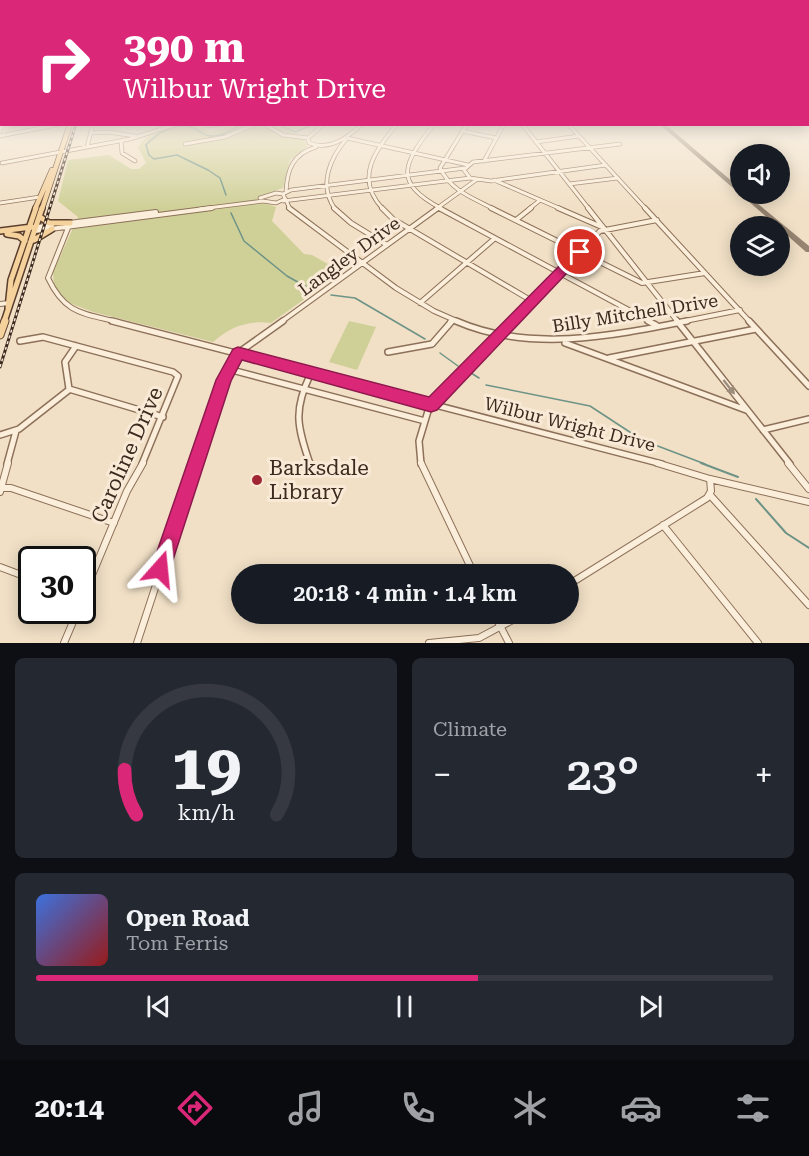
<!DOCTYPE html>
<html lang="en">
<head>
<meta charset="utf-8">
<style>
	:root { --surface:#171b24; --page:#242831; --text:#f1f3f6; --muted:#9ea1a6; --line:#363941; --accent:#db2777 }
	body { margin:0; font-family:"Roboto Serif",serif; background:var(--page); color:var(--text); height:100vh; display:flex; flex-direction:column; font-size:22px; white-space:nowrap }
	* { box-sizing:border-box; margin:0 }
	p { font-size:20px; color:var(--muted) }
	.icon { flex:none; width:33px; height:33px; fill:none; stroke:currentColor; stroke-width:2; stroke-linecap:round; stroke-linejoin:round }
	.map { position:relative; height:643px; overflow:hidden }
	.side { display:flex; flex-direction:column; gap:15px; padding:15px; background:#0d0f14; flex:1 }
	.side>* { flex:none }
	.top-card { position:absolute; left:0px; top:0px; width:810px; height:126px; box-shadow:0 3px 15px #0003; background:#db2777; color:#fff; overflow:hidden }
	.fabs { position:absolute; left:730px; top:144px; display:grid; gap:12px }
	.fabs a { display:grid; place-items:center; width:60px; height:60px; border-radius:50%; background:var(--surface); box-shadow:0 3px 15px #0003; font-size:30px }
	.speed { position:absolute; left:18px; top:546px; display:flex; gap:12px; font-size:30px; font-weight:700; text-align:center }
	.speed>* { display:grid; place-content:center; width:78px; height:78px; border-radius:50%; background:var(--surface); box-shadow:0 3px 15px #0003; line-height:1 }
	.speed .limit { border:3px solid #111; border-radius:9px; background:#fff; color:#111 }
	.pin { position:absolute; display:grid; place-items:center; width:51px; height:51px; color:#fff; margin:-26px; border:3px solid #fff; border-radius:50%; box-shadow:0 2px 6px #0007 }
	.me { position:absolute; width:66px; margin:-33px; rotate:18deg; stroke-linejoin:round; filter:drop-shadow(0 0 4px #0008) }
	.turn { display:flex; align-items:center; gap:21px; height:126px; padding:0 24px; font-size:27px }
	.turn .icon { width:78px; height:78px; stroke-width:2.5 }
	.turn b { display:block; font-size:42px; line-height:51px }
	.big { font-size:45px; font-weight:600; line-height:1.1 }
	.side .card { flex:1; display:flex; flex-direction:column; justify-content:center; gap:9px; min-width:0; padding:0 21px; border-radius:9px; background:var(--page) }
	.side .dial { align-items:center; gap:0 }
	.dial svg { height:156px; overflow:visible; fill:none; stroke:var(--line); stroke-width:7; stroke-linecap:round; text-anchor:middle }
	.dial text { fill:var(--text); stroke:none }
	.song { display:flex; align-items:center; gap:18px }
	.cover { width:72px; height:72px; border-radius:9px; background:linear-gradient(135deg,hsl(220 70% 55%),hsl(0 70% 35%)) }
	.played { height:6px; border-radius:3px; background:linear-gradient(90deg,var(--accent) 60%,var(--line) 60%) }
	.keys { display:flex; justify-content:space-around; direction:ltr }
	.heat { display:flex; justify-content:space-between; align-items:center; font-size:33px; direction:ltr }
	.side .tiles { flex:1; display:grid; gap:15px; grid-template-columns:1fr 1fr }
	.card:last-child { grid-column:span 2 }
	.trip { position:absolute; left:231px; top:564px; width:348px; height:60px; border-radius:30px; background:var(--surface); box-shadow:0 3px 15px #0003; font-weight:600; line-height:60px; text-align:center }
	.menu { display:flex; height:96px; justify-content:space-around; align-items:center; background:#090b0e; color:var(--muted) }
	.menu .icon { width:42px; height:42px }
	.menu .on { color:var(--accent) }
	.menu b { font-size:27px; color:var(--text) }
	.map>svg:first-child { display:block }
	.green { fill:#cfd098 }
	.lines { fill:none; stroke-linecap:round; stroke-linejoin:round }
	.stream-far1 { stroke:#6d9386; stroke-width:1.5 }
	.stream { stroke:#6d9386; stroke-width:2 }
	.taxiway { fill:#978572; fill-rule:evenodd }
	.minor-far3-casing { stroke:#8d705a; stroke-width:4.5 }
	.minor-far2-casing { stroke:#8d705a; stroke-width:6 }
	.minor-far1-casing { stroke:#8d705a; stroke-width:8 }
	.minor-casing { stroke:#8d705a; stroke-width:8 }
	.major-far2-casing { stroke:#5b3f2e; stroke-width:6 }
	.major-far1-casing { stroke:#5b3f2e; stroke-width:8 }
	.major-casing { stroke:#5b3f2e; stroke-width:9 }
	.minor-far3 { stroke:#fbeeda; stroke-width:3 }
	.minor-far2 { stroke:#fbeeda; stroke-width:4 }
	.minor-far1 { stroke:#fbeeda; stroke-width:5 }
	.minor { stroke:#fbeeda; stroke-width:6 }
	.major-far2 { stroke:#f5d19c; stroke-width:4.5 }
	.major-far1 { stroke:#f5d19c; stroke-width:5 }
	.major { stroke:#f5d19c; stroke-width:7 }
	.rail-casing { stroke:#3d2a1f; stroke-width:3 }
	.rail { stroke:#f8ead6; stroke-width:1.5; stroke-dasharray:3; stroke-linecap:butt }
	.oneway { fill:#9c8c7c }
	.route { fill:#db2777; stroke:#8e194d; stroke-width:1.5 }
	.poi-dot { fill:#a02634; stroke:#f8ead6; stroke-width:2 }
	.labels { text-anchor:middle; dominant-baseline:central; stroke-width:6; stroke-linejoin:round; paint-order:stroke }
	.street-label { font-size:18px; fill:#3d2a1f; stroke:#f8ead6 }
	.near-street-label { font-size:21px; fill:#3d2a1f; stroke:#f8ead6 }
	.near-poi-label { font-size:21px; fill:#3d2a1f; stroke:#f8ead6; text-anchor:start }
</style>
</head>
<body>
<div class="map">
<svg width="809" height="643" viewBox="0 0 809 643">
	<rect width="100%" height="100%" fill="#f1e0c6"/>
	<path class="green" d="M188 125 200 126 210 133 235 125H306L298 130 290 128 304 139 307 147 290 160 283 188 264 195 265 203 276 207 272 221 304 254 312 255 342 272 271 323C248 320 230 327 213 342L93 312 67 302 54 286 53 272 78 217 58 201 68 160 109 155 131 169H139L146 163 138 147C148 131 171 129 188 125Z
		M349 321 376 327 357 370 329 362Z"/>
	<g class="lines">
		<path class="stream-far1" d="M277 124 296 132 314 124
			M226 195 220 178 208 170 177 155 154 159 149 155 146 145C157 133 177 121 194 128 200 131 204 136 211 136 223 136 233 129 243 124
			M231 213 244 241 287 276 312 290
			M331 295 355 298 425 339
			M440 353 458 366
			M471 373 479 378
			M486 385 590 406 642 440 705 464"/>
		<path class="stream" d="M701 463 738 477
			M756 499 786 533 809 548"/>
		<path class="taxiway" d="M659 124H665L741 189V194H746L809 246V252H806L780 229V226H777Z"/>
		<g class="minor-far3-casing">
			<path id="minor-far3" d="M264 124 283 135 308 138 324 124
				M434 124C404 163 391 182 442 209
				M467 124 440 168C451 191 473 198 494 209
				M522 124 589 209
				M568 124 646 209
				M206 126 223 124
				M0 131 2 124
				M462 131 496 138
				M90 133 108 132 135 136
				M0 136 61 124
				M308 138 309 143C330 151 347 138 362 124
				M121 141 122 153 135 161
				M536 142 579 136
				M185 144 225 137 255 124
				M87 147 93 124
				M484 161 504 124
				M2 163 130 139 177 124
				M470 178 464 170 473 162 620 144
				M494 180 561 209
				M569 184 618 178
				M286 192C287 169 293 154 316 147
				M283 194 291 190 465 168
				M260 198 276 193 283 194
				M285 198 290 209
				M283 201 470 178 491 181 606 165
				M0 203 40 197
				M200 209 263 201 276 203 285 199 283 194
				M335 209C318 185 330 158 347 138L468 165
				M383 209C354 179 375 150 397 124
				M436 209 476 180
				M529 209 539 201"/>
		</g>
		<g class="minor-far2-casing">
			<path id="minor-far2" d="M289 208 396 288 434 311 459 322
				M334 208 351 223 387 245
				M382 208 393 219 532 301
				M439 208 651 322
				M491 208 642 283 705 273
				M558 208 604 228
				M588 208 678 322
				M645 208 750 322
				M516 220 531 208
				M69 223 156 212
				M70 223 48 278C65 314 82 313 118 322
				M37 227 52 225
				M35 231 212 208
				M420 303 494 239
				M0 304 9 303
				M281 322 438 208
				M450 322 452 320
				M513 322 600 231 657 220
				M680 322 740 310"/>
		</g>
		<g class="minor-far1-casing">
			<path id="minor-far1" d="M112 321 662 464
				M456 321C529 353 612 336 687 321
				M648 321 656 325
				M677 321 790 464
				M749 321 809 386
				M20 341 43 337 173 372 178 376 142 464
				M565 343 746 410
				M76 346 65 362 69 389 163 417
				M388 352 432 344 452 321
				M609 358 756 329
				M228 369 425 421
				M763 430 809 419
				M0 435 19 429 70 389
				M7 464 16 431
				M195 464 220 389 238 353 283 321
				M310 464C297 426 293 410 311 373
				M421 464 419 441 428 411 514 321"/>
		</g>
		<g class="minor-casing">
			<path id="minor" d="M310 463 311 467
				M421 463 474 574
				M657 463 710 479 809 502
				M788 463 809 489
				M1 488H11L114 523
				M0 492 8 463
				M710 495 809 605
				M663 525 758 643
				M0 567 32 579
				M568 585 707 498 711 491 710 479
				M82 599 127 491 143 463
				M494 614 509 643
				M64 643 78 610
				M137 643 196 463
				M429 643 479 638 524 614"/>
		</g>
		<g class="major-far2-casing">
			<path id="major-far2" d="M35 209 52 170
				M42 209 70 124"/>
		</g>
		<g class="major-far1-casing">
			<path id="major-far1" d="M40 217 49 223H70
				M0 231 32 227
				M7 234 19 236 25 241
				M34 240 52 229
				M8 308 11 280 36 208
				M4 322 42 208"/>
		</g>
		<g class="major-casing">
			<path id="major" d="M0 335 5 321"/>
		</g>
		<use href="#minor-far3" class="minor-far3"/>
		<use href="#minor-far2" class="minor-far2"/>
		<use href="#minor-far1" class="minor-far1"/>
		<use href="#minor" class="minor"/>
		<use href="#major-far2" class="major-far2"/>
		<use href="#major-far1" class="major-far1"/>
		<use href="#major" class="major"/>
		<g class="rail-casing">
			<path id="rail" d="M0 367 76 124"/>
		</g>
		<use href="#rail" class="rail"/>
	</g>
	<defs><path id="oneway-solid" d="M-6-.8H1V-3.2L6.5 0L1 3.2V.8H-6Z" transform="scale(1.5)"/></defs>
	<use class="oneway" href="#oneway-solid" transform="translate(729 387) rotate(52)"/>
	<linearGradient id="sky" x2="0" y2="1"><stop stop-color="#8ebad5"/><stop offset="0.57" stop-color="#f9f1e5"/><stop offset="1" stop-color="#f9f1e5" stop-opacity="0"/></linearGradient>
	<rect width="809" height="209" fill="url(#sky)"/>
	<path class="route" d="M580 248 586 252 584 255 437 410 431 412 242 360 231 381 170 569 168 576 160 579 153 576 151 569 216 380 233 349 238 347 429 397 576 249Z"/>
	<circle class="poi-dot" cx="257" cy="480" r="6"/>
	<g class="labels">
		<g class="street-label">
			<text transform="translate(349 256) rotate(-36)">Langley Drive</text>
			<text transform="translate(635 313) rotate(-9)">Billy Mitchell Drive</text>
			<text transform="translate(570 424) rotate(14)">Wilbur Wright Drive</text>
		</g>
		<g class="near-street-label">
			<text transform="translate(127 455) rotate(-66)">Caroline Drive</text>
		</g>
		<g class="near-poi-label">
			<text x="269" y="468">Barksdale<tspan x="269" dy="24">Library</tspan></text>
		</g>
	</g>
</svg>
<div class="fabs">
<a><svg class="icon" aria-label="sound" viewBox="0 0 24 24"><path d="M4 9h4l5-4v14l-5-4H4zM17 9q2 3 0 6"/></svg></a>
<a><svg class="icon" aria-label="layers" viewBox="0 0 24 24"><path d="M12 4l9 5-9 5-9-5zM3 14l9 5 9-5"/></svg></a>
</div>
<div class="speed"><div class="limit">30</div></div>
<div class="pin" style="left:580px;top:252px;background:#d93025"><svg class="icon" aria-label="arrive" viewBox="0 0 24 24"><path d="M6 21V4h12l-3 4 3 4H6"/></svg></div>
<svg class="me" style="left:160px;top:569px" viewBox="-20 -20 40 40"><path d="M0-17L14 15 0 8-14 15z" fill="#db2777" stroke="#fff" stroke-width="4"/></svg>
<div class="trip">20:18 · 4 min · 1.4 km</div>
<div class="top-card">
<div class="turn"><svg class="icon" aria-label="right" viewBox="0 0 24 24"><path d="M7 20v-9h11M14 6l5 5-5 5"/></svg><div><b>390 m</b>Wilbur Wright Drive</div></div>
</div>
</div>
<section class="side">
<div class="tiles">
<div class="card dial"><svg viewBox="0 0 100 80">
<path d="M14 69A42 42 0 1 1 86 69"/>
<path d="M14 69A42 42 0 0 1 8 46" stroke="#db2777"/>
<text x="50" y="56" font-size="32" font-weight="700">19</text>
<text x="50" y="72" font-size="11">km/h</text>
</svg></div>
<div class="card"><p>Climate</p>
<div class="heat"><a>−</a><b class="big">23°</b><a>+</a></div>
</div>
<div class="card">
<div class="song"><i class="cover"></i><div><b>Open Road</b><p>Tom Ferris</p></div></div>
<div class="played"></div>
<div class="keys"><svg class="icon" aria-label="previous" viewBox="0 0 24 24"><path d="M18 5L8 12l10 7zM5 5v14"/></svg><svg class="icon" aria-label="pause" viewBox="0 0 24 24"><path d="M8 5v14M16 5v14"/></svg><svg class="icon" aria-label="next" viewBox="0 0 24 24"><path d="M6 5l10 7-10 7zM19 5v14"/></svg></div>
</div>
</div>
</section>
<nav class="menu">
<b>20:14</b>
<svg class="icon on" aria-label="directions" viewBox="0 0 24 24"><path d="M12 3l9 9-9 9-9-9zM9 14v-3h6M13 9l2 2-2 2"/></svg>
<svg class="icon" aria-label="music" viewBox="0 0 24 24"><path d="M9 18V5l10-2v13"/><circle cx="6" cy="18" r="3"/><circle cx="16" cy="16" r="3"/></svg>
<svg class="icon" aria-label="phone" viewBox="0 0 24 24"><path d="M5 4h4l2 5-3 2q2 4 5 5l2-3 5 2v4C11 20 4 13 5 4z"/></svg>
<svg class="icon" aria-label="climate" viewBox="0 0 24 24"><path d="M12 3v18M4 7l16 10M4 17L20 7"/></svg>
<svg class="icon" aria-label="car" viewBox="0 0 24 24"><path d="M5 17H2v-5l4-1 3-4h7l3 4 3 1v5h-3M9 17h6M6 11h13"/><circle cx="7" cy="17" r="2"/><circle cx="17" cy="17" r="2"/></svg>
<svg class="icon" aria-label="filters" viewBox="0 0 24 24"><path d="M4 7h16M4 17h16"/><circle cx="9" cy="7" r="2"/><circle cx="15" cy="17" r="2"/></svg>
</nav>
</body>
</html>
